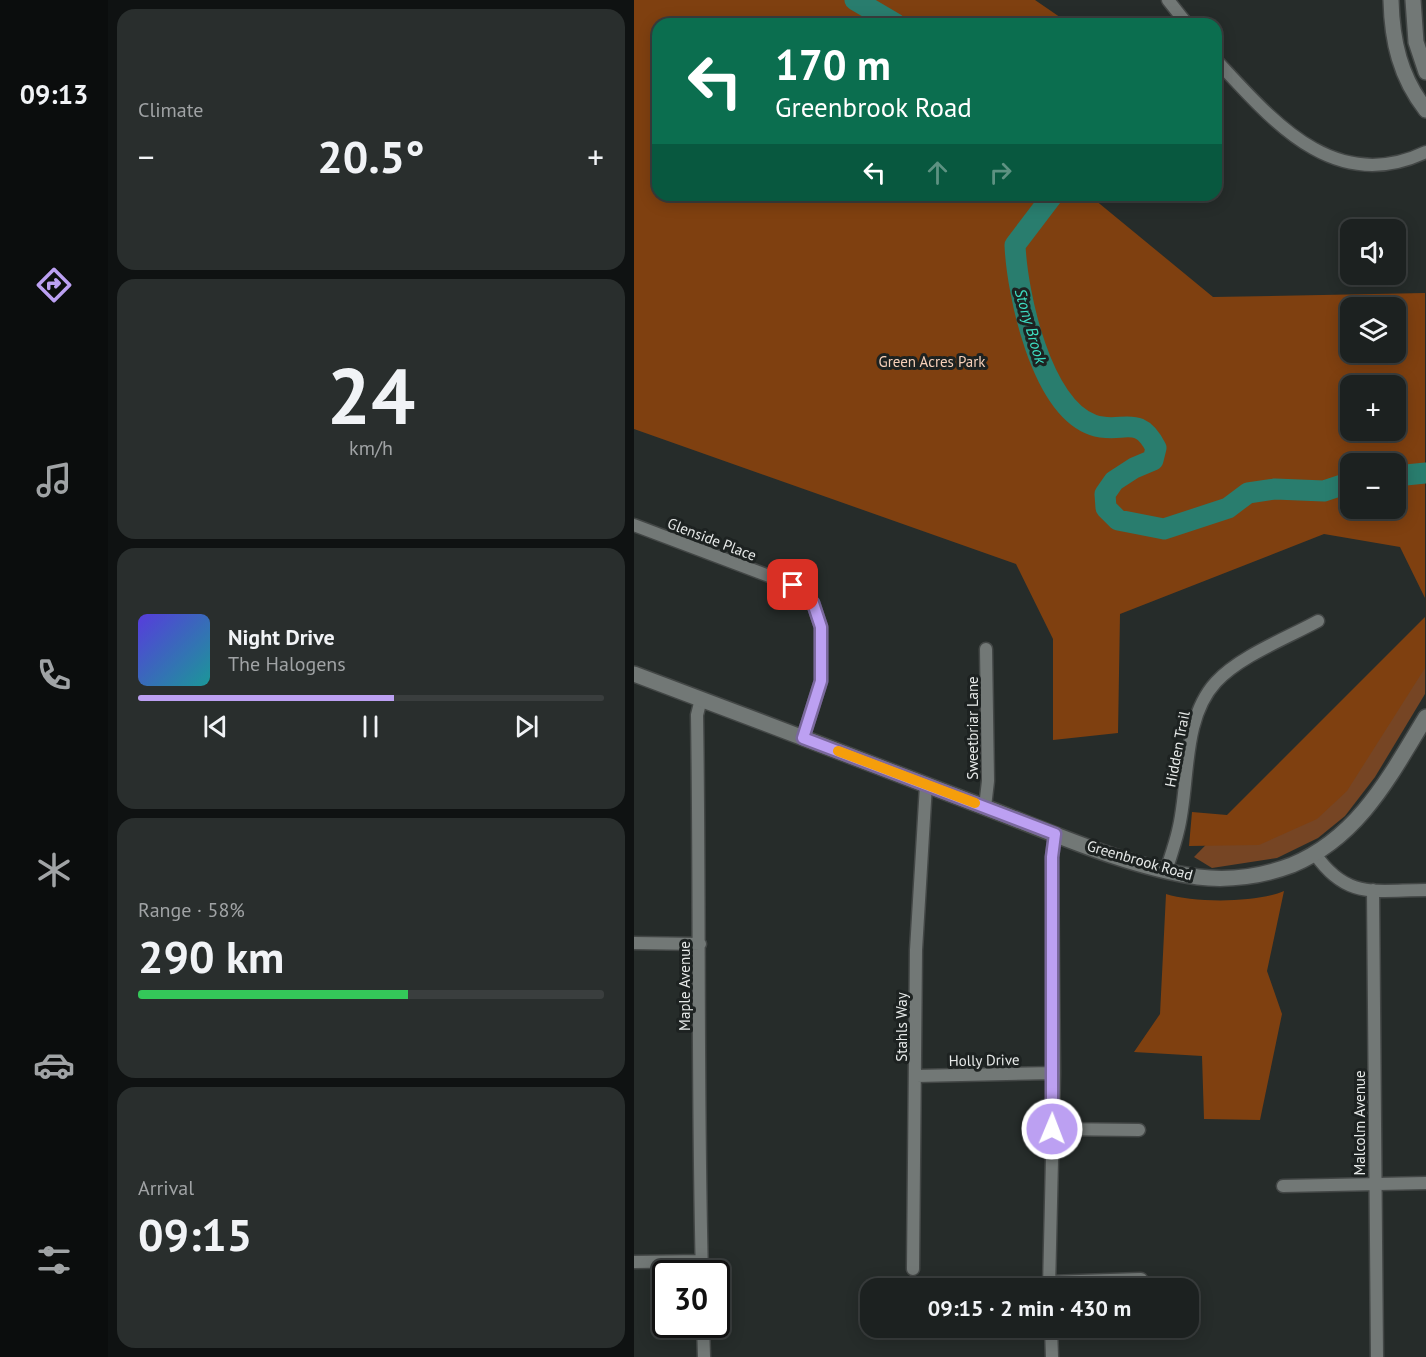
<!DOCTYPE html>
<html lang="en">
<head>
<meta charset="utf-8">
<style>
	:root { --surface:#1c2120; --page:#292e2d; --text:#f1f3f6; --muted:#a0a3a5; --line:#3a3e3e; --accent:#bca0f2 }
	body { margin:0; font-family:"PT Sans",sans-serif; background:var(--page); color:var(--text); height:100vh; display:flex; flex-direction:column; font-size:22px; white-space:nowrap }
	* { box-sizing:border-box; margin:0 }
	p { font-size:20px; color:var(--muted) }
	.icon { flex:none; width:33px; height:33px; fill:none; stroke:currentColor; stroke-width:2; stroke-linecap:round; stroke-linejoin:round }
	.map { position:relative; flex:1; overflow:hidden }
	.panel { display:flex; flex-direction:column; gap:9px; padding:9px; background:#0f1212; width:526px }
	.panel>* { flex:none }
	.top-card { position:absolute; left:18px; top:18px; width:570px; height:183px; border-radius:18px; box-shadow:0 3px 15px #0003,0 0 0 2px var(--line); background:#0b6e4f; color:#fff; overflow:hidden }
	.fabs { position:absolute; left:706px; top:219px; display:grid; gap:12px }
	.fabs a { display:grid; place-items:center; width:66px; height:66px; border-radius:12px; background:var(--surface); box-shadow:0 3px 15px #0003,0 0 0 2px var(--line); font-size:30px }
	.speed { position:absolute; left:18px; top:1260px; display:flex; gap:12px; font-size:30px; font-weight:700; text-align:center }
	.speed>* { display:grid; place-content:center; width:78px; height:78px; border-radius:50%; background:var(--surface); box-shadow:0 3px 15px #0003,0 0 0 2px var(--line); line-height:1 }
	.speed .limit { border:3px solid #111; border-radius:9px; background:#fff; color:#111 }
	.pin { position:absolute; display:grid; place-items:center; width:51px; height:51px; color:#fff; margin:-26px; border-radius:12px; box-shadow:0 3px 9px #0006 }
	.me { position:absolute; width:66px; margin:-33px; rotate:1deg; stroke-linejoin:round; filter:drop-shadow(0 0 4px #0008) }
	.turn { display:flex; align-items:center; gap:21px; height:126px; padding:0 24px; font-size:27px }
	.turn .icon { width:78px; height:78px; stroke-width:2.5 }
	.turn b { display:block; font-size:42px; line-height:51px }
	.lanes { display:flex; align-items:center; height:57px; padding:0 24px; background:#0003; justify-content:center; gap:30px; direction:ltr }
	.lanes .off { opacity:.35 }
	.big { font-size:45px; font-weight:800; line-height:1.1 }
	.panel .widget { flex:1; display:flex; flex-direction:column; justify-content:center; gap:9px; min-width:0; padding:0 21px; border-radius:18px; background:var(--page) }
	.panel .dial { align-items:center; gap:0 }
	.dial b { font-size:78px; line-height:1 }
	.song { display:flex; align-items:center; gap:18px }
	.cover { width:72px; height:72px; border-radius:9px; background:linear-gradient(135deg,hsl(250 70% 55%),hsl(180 70% 35%)) }
	.played { height:6px; border-radius:3px; background:linear-gradient(90deg,var(--accent) 55%,var(--line) 55%) }
	.keys { display:flex; justify-content:space-around; direction:ltr }
	.heat { display:flex; justify-content:space-between; align-items:center; font-size:33px; direction:ltr }
	.charge { height:9px; border-radius:4px; background:linear-gradient(90deg,#34c759 58%,var(--line) 0) }
	.trip { position:absolute; left:226px; top:1278px; width:339px; height:60px; border-radius:18px; background:var(--surface); box-shadow:0 3px 15px #0003,0 0 0 2px var(--line); font-weight:800; line-height:60px; text-align:center }
	main { display:flex; flex:1; min-height:0 }
	.tab-bar { display:flex; flex-direction:column; width:108px; justify-content:space-around; align-items:center; background:#0b0d0d; color:var(--muted) }
	.tab-bar .icon { width:42px; height:42px }
	.tab-bar .current { color:var(--accent) }
	.tab-bar b { font-size:27px; color:var(--text) }
	.map>svg:first-child { display:block }
	.green { fill:#764524 }
	.forest { fill:#7f4010; fill-rule:evenodd }
	.lines { fill:none; stroke-linecap:round; stroke-linejoin:round }
	.river { stroke:#297d6e; stroke-width:21 }
	.minor-casing { stroke:#434746; stroke-width:15 }
	.tertiary-casing { stroke:#434746; stroke-width:18 }
	.minor { stroke:#727876; stroke-width:12 }
	.tertiary { stroke:#727876; stroke-width:15 }
	.route-casing { stroke:#7a689d; stroke-width:15 }
	.route { stroke:#bca0f2; stroke-width:10 }
	.slow { stroke:#f59e0b; stroke-width:10 }
	.labels { text-anchor:middle; dominant-baseline:central; stroke-width:6; stroke-linejoin:round; paint-order:stroke }
	.park-label { font-size:15px; fill:#f7d0b9; stroke:#1d2221 }
	.street-label { font-size:15px; fill:#e7eae9; stroke:#1d2221 }
	.water-label { font-size:16px; font-style:italic; fill:#3eddc2; stroke:#1d2221 }
</style>
</head>
<body>
<main>
<nav class="tab-bar">
<b>09:13</b>
<svg class="icon current" aria-label="directions" viewBox="0 0 24 24"><path d="M12 3l9 9-9 9-9-9zM9 14v-3h6M13 9l2 2-2 2"/></svg>
<svg class="icon" aria-label="music" viewBox="0 0 24 24"><path d="M9 18V5l10-2v13"/><circle cx="6" cy="18" r="3"/><circle cx="16" cy="16" r="3"/></svg>
<svg class="icon" aria-label="phone" viewBox="0 0 24 24"><path d="M5 4h4l2 5-3 2q2 4 5 5l2-3 5 2v4C11 20 4 13 5 4z"/></svg>
<svg class="icon" aria-label="climate" viewBox="0 0 24 24"><path d="M12 3v18M4 7l16 10M4 17L20 7"/></svg>
<svg class="icon" aria-label="car" viewBox="0 0 24 24"><path d="M5 17H2v-5l4-1 3-4h7l3 4 3 1v5h-3M9 17h6M6 11h13"/><circle cx="7" cy="17" r="2"/><circle cx="17" cy="17" r="2"/></svg>
<svg class="icon" aria-label="filters" viewBox="0 0 24 24"><path d="M4 7h16M4 17h16"/><circle cx="9" cy="7" r="2"/><circle cx="15" cy="17" r="2"/></svg>
</nav>
<section class="panel">
<div class="widget"><p>Climate</p>
<div class="heat"><a>−</a><b class="big">20.5°</b><a>+</a></div>
</div>
<div class="widget dial"><b>24</b><p>km/h</p></div>
<div class="widget">
<div class="song"><i class="cover"></i><div><b>Night Drive</b><p>The Halogens</p></div></div>
<div class="played"></div>
<div class="keys"><svg class="icon" aria-label="previous" viewBox="0 0 24 24"><path d="M18 5L8 12l10 7zM5 5v14"/></svg><svg class="icon" aria-label="pause" viewBox="0 0 24 24"><path d="M8 5v14M16 5v14"/></svg><svg class="icon" aria-label="next" viewBox="0 0 24 24"><path d="M6 5l10 7-10 7zM19 5v14"/></svg></div>
</div>
<div class="widget"><p>Range · 58%</p><b class="big">290 km</b><div class="charge"></div></div>
<div class="widget"><p>Arrival</p><b class="big">09:15</b></div>
</section>
<div class="map">
<svg width="792" height="1357" viewBox="0 0 792 1357">
	<rect width="100%" height="100%" fill="#262c2a"/>
	<path class="green" d="M791 620V694L741 777 711 816 684 838 643 858 578 868 560 857Z"/>
	<path class="forest" d="M0 0H401L436 24H24V195H455L579 297 791 293V598L766 547 690 534 486 614 484 733 419 740V639L382 564 0 429ZM717 308H762V352H717ZM717 386H762V430H717ZM717 464H762V508H717Z
		M791 617V668L713 791 683 819 625 845 555 846 558 812 593 815Z
		M650 891 633 971 648 1014 626 1120 570 1119 568 1056 500 1052 526 1014 532 894C559 903 624 903 650 891Z"/>
	<g class="lines">
		<path class="river" d="M221 0 262 24
			M419 195 381 245C383 293 407 407 459 425 488 435 504 412 522 448L519 460 500 468 480 481 471 494 472 508 484 520 530 529 594 508 614 493 641 489 690 491 717 482
			M762 476 792 473"/>
		<g class="minor-casing">
			<path id="minor" d="M534 0 553 24
				M582 60C638 120 700 196 792 152
				M0 525 159 585 179 603 187 627V681L169 738
				M67 699 63 715C66 901 63 1087 68 1274
				M351 807 354 781 352 649
				M681 854C713 900 741 890 792 890
				M532 871C536 858 541 844 544 831 556 784 547 720 582 682 606 656 653 638 684 621
				M739 890 743 1357
				M0 943 66 944
				M282 1076 420 1073
				M419 1129 505 1130
				M649 1186 792 1183
				M0 1262 67 1261
				M279 1269 282 950 292 785
				M415 1282 507 1279
				M415 1288 420 1073 418 857 421 834
				M69 1324 70 1357
				M417 1328 418 1357"/>
		</g>
		<g class="tertiary-casing">
			<path id="tertiary" d="M757 0C758 41 766 77 792 110
				M779 0 782 42 792 72
				M0 674C118 718 235 763 353 808 419 833 493 867 564 877 595 881 629 876 658 865 725 837 756 776 792 717"/>
		</g>
		<use href="#minor" class="minor"/>
		<use href="#tertiary" class="tertiary"/>
	</g>
	<g class="lines">
		<g class="route-casing">
			<path id="route" d="M159 585 179 603 187 627V681L169 738 421 834 418 857V1129"/>
		</g>
		<use href="#route" class="route"/>
		<path class="slow" d="M204 751 341 803"/>
	</g>
	<g class="labels">
		<g class="park-label">
			<text x="298" y="361">Green Acres Park</text>
		</g>
		<g class="street-label">
			<text transform="translate(78 539) rotate(21)">Glenside Place</text>
			<text transform="translate(338 728) rotate(-90)">Sweetbriar Lane</text>
			<text transform="translate(543 749) rotate(-79)">Hidden Trail</text>
			<text transform="translate(506 860) rotate(16)">Greenbrook Road</text>
			<text transform="translate(50 986) rotate(-90)">Maple Avenue</text>
			<text transform="translate(267 1027) rotate(-90)">Stahls Way</text>
			<text transform="translate(350 1060) rotate(-1)">Holly Drive</text>
			<text transform="translate(725 1123) rotate(-90)">Malcolm Avenue</text>
		</g>
		<g class="water-label">
			<text transform="translate(397 326) rotate(74)">Stony Brook</text>
		</g>
	</g>
</svg>
<div class="fabs">
<a><svg class="icon" aria-label="sound" viewBox="0 0 24 24"><path d="M4 9h4l5-4v14l-5-4H4zM17 9q2 3 0 6"/></svg></a>
<a><svg class="icon" aria-label="layers" viewBox="0 0 24 24"><path d="M12 4l9 5-9 5-9-5zM3 14l9 5 9-5"/></svg></a>
<a>+</a>
<a>−</a>
</div>
<div class="speed"><div class="limit">30</div></div>
<div class="pin" style="left:159px;top:585px;background:#d93025"><svg class="icon" aria-label="arrive" viewBox="0 0 24 24"><path d="M6 21V4h12l-3 4 3 4H6"/></svg></div>
<svg class="me" style="left:418px;top:1129px" viewBox="-20 -20 40 40"><circle r="17" fill="#bca0f2" stroke="#fff" stroke-width="3"/><path d="M0-11L8 9 0 5-8 9z" fill="#fff"/></svg>
<div class="trip">09:15 · 2 min · 430 m</div>
<div class="top-card">
<div class="turn"><svg class="icon" aria-label="left" viewBox="0 0 24 24"><path d="M17 20v-9H6M10 6l-5 5 5 5"/></svg><div><b>170 m</b>Greenbrook Road</div></div>
<div class="lanes"><svg class="icon" aria-label="left" viewBox="0 0 24 24"><path d="M17 20v-9H6M10 6l-5 5 5 5"/></svg><svg class="icon off" aria-label="ahead" viewBox="0 0 24 24"><path d="M12 20V5M6 11l6-6 6 6"/></svg><svg class="icon off" aria-label="right" viewBox="0 0 24 24"><path d="M7 20v-9h11M14 6l5 5-5 5"/></svg></div>
</div>
</div>
</main>
</body>
</html>
